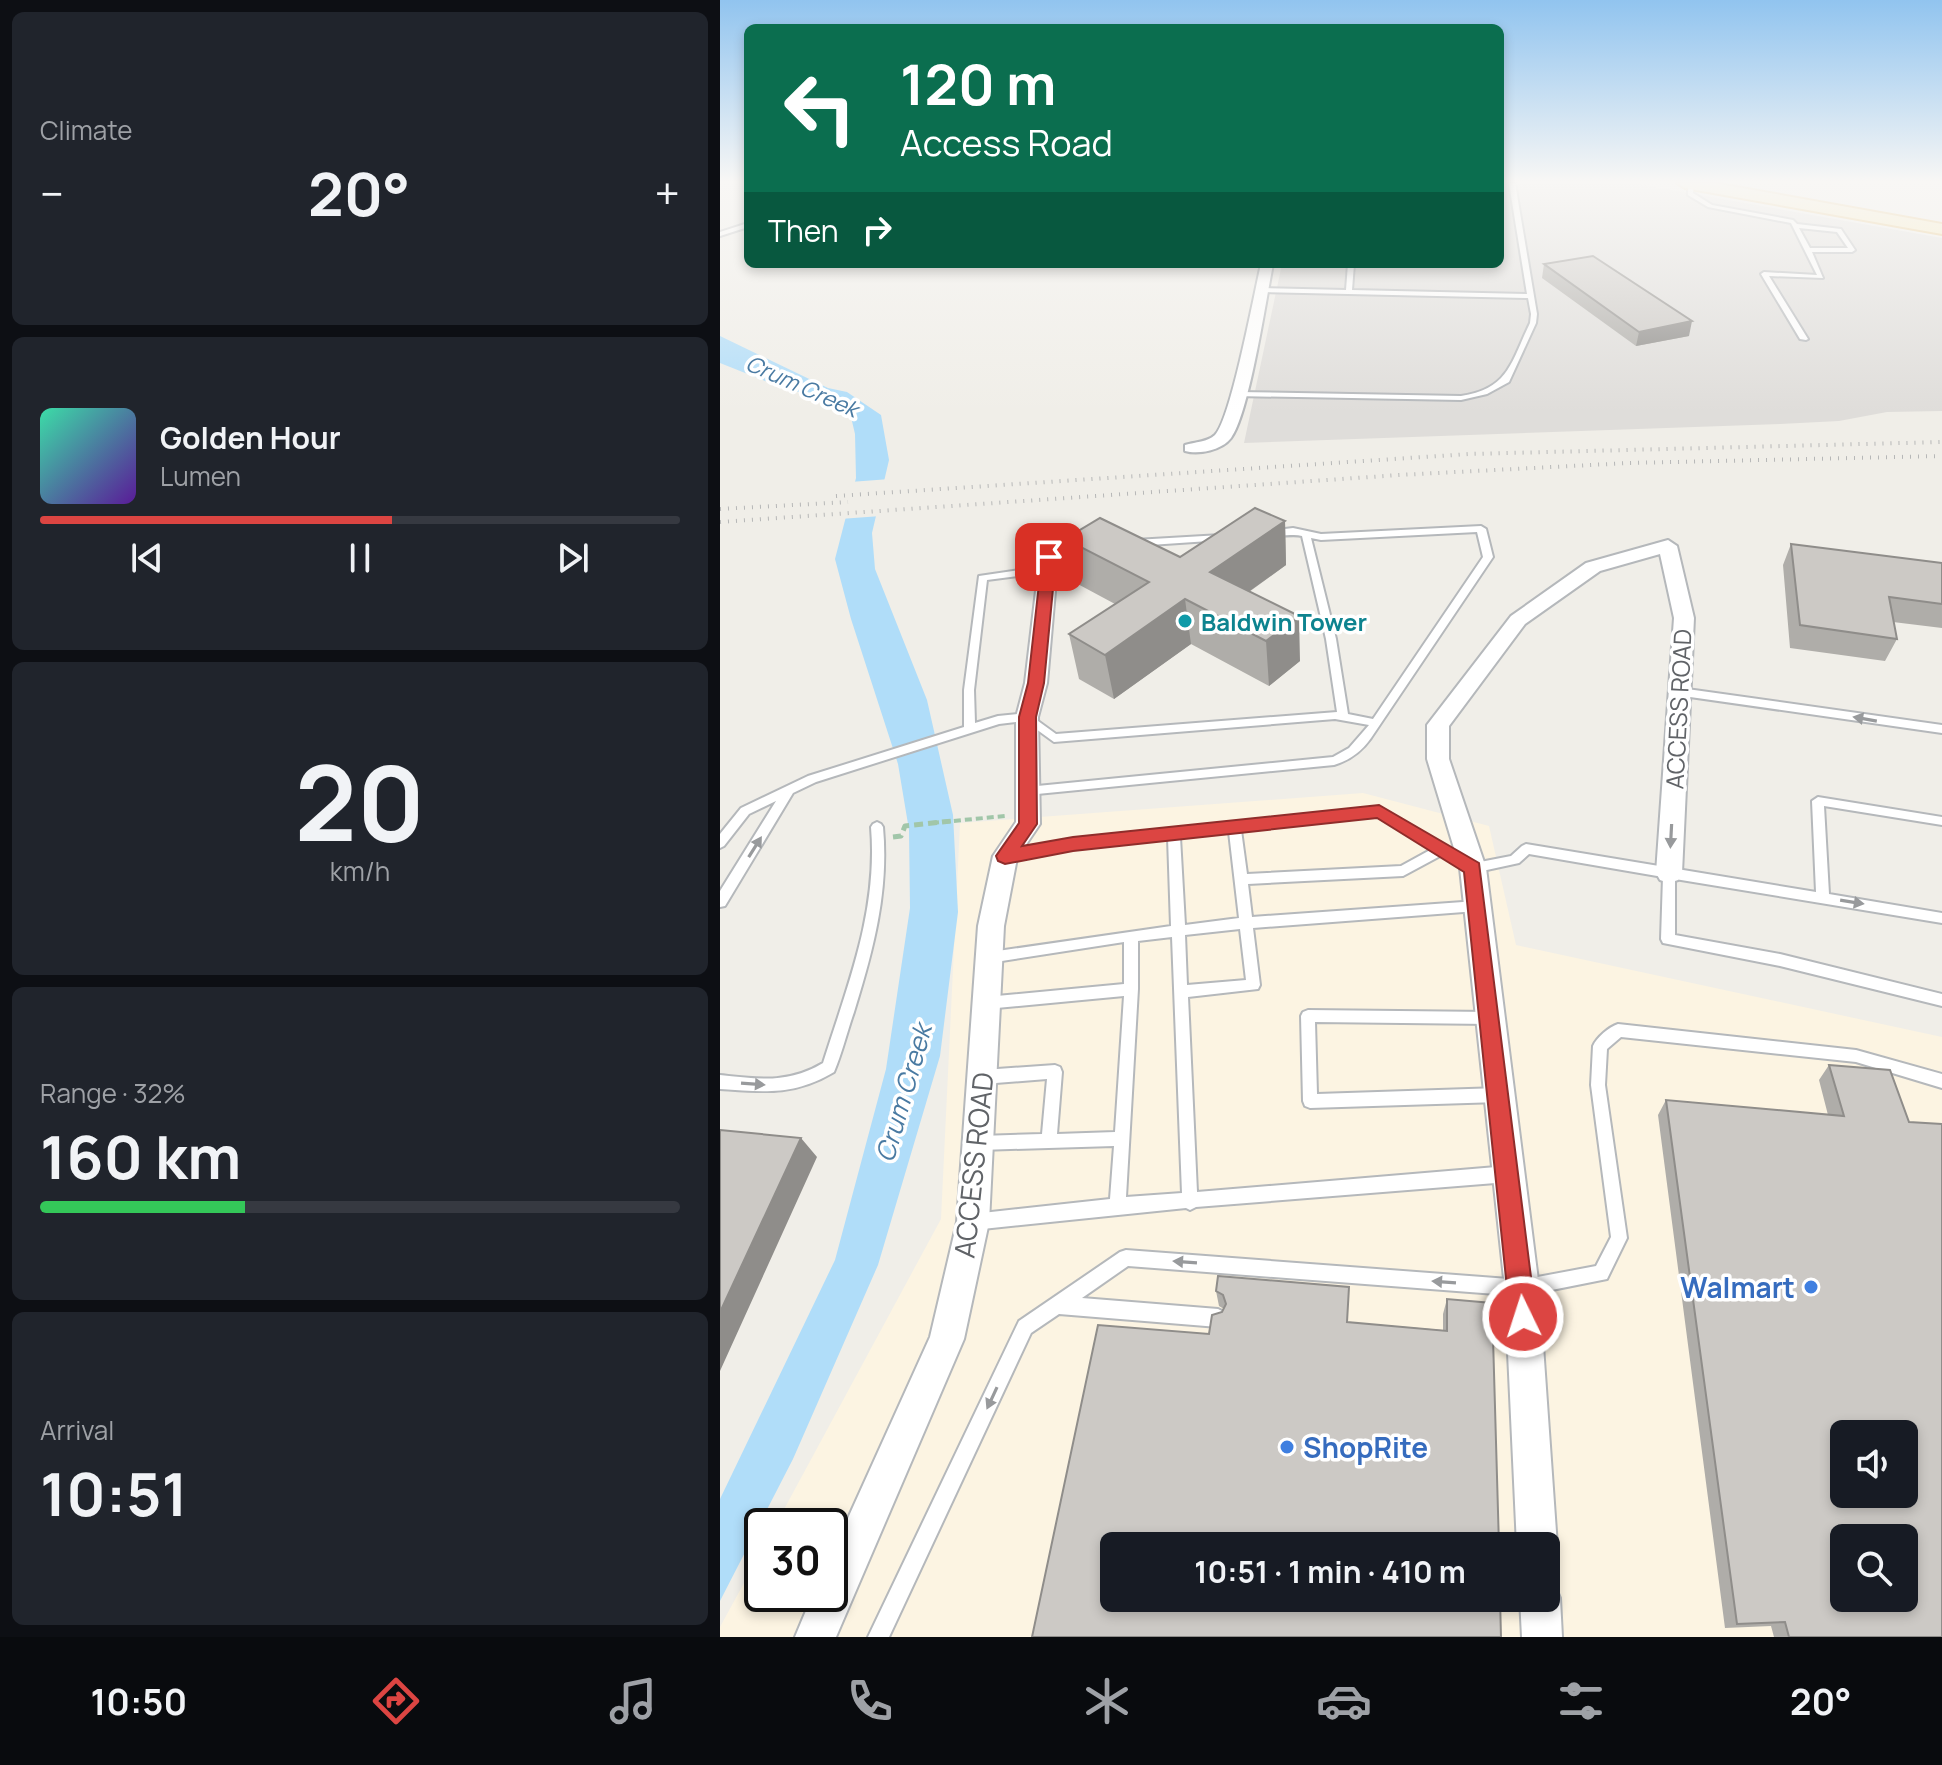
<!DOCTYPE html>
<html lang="en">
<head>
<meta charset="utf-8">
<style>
	:root { --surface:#171b24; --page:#20242c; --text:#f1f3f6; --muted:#9ea1a6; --line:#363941; --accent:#dc4542 }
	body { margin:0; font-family:Manrope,sans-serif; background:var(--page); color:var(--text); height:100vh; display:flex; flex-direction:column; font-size:30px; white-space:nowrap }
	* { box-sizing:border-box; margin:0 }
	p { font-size:26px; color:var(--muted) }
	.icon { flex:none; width:44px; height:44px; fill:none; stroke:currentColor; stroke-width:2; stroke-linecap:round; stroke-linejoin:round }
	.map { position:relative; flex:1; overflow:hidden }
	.drawer { display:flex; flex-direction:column; gap:12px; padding:12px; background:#0d0f14; width:720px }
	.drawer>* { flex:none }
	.top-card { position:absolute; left:24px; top:24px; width:760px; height:244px; border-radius:12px; box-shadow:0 4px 12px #0003; background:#0b6e4f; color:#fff; overflow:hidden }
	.buttons { position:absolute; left:1110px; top:1420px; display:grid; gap:16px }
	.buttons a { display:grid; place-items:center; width:88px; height:88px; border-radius:12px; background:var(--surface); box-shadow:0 4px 12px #0003; font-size:40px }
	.speed { position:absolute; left:24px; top:1508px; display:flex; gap:16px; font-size:40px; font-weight:700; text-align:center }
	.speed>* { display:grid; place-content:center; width:104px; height:104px; border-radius:50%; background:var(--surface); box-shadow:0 4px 12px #0003; line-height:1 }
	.speed .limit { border:4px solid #111; border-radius:12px; background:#fff; color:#111 }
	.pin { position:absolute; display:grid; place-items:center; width:68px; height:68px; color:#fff; margin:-34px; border-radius:16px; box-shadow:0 4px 12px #0006 }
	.me { position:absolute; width:88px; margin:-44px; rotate:356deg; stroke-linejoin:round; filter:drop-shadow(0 0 6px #0008) }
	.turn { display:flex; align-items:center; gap:28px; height:168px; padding:0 24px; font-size:36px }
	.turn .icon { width:104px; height:104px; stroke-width:2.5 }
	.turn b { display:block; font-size:56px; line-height:68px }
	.then { display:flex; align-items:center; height:76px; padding:0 24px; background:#0003; gap:16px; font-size:30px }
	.big { font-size:60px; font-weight:700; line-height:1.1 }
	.drawer .tile { flex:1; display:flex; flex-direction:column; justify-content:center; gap:12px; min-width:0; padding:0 28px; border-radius:12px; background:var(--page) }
	.drawer .dial { align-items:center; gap:0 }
	.dial b { font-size:104px; line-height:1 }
	.song { display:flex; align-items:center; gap:24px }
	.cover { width:96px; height:96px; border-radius:12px; background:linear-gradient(135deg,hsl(160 70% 55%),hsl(270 70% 35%)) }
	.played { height:8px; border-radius:4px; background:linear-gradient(90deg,var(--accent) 55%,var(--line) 55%) }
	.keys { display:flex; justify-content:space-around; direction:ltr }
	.heat { display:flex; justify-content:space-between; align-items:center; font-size:44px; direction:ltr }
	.charge { height:12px; border-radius:6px; background:linear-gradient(90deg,#34c759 32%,var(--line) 0) }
	.trip { position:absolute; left:380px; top:1532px; width:460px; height:80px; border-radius:12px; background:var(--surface); box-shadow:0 4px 12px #0003; font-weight:700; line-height:80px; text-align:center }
	.tab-bar { display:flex; height:128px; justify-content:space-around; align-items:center; background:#090b0e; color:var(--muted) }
	.tab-bar .icon { width:56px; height:56px }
	.tab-bar .on { color:var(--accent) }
	.tab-bar b { font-size:36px; color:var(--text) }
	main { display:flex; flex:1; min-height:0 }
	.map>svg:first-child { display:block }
	.commercial { fill:#fcf4e2; fill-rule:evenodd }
	.industrial { fill:#dfddda }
	.water { fill:#b0ddf9 }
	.pier { fill:#f0eee8 }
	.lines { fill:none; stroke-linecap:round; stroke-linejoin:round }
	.lane-casing { stroke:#b5b8bb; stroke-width:4 }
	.street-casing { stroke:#b5b8bb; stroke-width:4 }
	.primary-casing { stroke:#e7bd6b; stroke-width:4 }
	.path-far1 { stroke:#a1c6a9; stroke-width:4; stroke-dasharray:7 4; stroke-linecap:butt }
	.path { stroke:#a1c6a9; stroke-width:5; stroke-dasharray:9 5; stroke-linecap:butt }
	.lane { fill:#fff; fill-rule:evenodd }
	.street { fill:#fff; fill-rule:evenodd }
	.primary { fill:#f9eab5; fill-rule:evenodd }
	.rail { stroke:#b6b7b7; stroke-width:4; stroke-dasharray:1 7; stroke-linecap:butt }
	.wall { fill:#afada9 }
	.shaded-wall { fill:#8f8d8a }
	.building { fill:#ccc9c5; stroke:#8f8d8a; stroke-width:2; fill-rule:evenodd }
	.oneway { fill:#989a9c }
	.route { fill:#dc4542; stroke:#8f2d2b; stroke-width:2 }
	.culture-dot { fill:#0f9aa8; stroke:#fff; stroke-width:3 }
	.shop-dot { fill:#3f7fe0; stroke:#fff; stroke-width:3 }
	.labels { text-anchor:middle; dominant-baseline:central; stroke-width:7; stroke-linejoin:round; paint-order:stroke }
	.far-water-label { font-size:22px; font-style:italic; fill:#497aa2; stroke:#fff }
	.culture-label { font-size:24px; font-weight:bold; fill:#0d838f; stroke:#fff; text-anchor:start }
	.street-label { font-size:24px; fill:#606367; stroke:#fff }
	.water-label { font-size:26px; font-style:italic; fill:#497aa2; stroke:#fff }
	.near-street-label { font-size:28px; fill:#606367; stroke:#fff }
	.near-shop-label { font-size:28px; font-weight:bold; fill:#366cbe; stroke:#fff; text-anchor:end }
</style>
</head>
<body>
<main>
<section class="drawer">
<div class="tile"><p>Climate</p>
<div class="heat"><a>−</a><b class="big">20°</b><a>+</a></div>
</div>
<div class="tile">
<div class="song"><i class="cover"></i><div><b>Golden Hour</b><p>Lumen</p></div></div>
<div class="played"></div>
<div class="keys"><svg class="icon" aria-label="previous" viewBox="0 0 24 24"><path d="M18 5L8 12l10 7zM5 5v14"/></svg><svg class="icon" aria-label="pause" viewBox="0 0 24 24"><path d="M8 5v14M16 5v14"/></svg><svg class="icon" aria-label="next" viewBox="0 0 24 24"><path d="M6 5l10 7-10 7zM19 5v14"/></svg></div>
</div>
<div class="tile dial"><b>20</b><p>km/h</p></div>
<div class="tile"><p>Range · 32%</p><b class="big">160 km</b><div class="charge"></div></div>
<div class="tile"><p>Arrival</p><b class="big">10:51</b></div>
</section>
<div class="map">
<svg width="1222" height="1637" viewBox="0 0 1222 1637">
	<rect width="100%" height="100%" fill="#f0eee8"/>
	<path class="commercial" d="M643 793 769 826 796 945 1222 1037V1637H0V1627L42 1550V1594H110V1526H55L221 1219 240 823ZM1124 1434H1184V1494H1124ZM1124 1538H1184V1598H1124ZM394 1546H826V1598H394Z"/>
	<path class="industrial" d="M780 183H912L1222 238V411L1167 412 1119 421 1060 424 524 443 562 264H780Z"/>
	<path class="water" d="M0 336 108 388 127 392 161 415 169 460 152 533 155 569 207 700 233 815 238 912 220 1056 158 1265 73 1459 0 1601V1499L115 1260 166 1069 190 908 189 830 178 764 131 619 115 559 136 478 135 434 131 417 123 406 50 383 0 363Z"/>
	<path class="pier" d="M170 479 161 516 120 519 130 482Z"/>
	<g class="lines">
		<g class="lane-casing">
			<path id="lane" d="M789 183H795L817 314 816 323 789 382 767 394 741 400 515 396 514 394 518 392 741 396C789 389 791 362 810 323L811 314 808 298 541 292 538 290 541 288 626 290 628 264H634L632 290 807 294Z
				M968 184H974L973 193 992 205 1073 220 1077 224 1121 229 1135 250 1132 252H1092L1103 278 1049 276 1088 339 1086 340 1080 339 1041 274 1044 272 1097 275 1071 223 988 207 968 195ZM1079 228 1117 232 1128 248H1090Z
				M28 223V227L0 236V232Z
				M761 526 766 529 773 557 651 738C641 752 630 760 614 765L307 795 301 791 307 787 613 757 629 748 649 725 615 719 334 742 305 721 279 724 96 782 73 793 5 906 0 907V891L56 801 29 814 4 846 0 848V834L21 808 88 776 244 727V690L259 576 328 566 333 569 328 572 267 580 254 690 255 723 278 716 307 713 336 734 617 712 606 639 582 536C571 533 555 539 546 533L548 531 573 528 601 534ZM757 532 763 557 653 719 628 714 616 639 591 538 601 540Z
				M501 535 504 536V540L415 546 410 543 415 540Z
				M361 545 364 546V550L329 560 324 557Z
				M960 688 1222 725V733L956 695 955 692Z
				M1098 797 1222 817V825L1104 806 1109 894 1222 913V923L955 879V935L1060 954 1222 994V1006L1060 966 943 943 941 939 943 877 809 854 799 863 753 873 722 855 683 876 528 884 532 917 757 901 762 902 763 906 762 910 757 911 533 928 540 985 538 989 468 997 477 1192 788 1166 794 1169 796 1174 794 1179 788 1182 476 1207 470 1210 466 1208 253 1230 247 1228 245 1222 247 1216 253 1214 390 1199 394 1146 260 1150 255 1148 252 1143 255 1138 260 1136 322 1134 327 1079 263 1084 258 1082 256 1077 258 1072 263 1070 335 1065 340 1067 342 1072 337 1134 395 1132 404 996 266 1009 261 1007 259 1003 261 999 266 997 404 984V942L269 963 264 961 262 957 264 953 451 926 448 838 353 849 285 861 281 859 279 856 281 853 353 839 659 807 755 863 791 856 802 846 806 844 1096 892 1092 801ZM657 816 712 849 681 866 527 874 521 830ZM509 832 519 918 465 925 460 837ZM520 929 526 980 467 985 465 935ZM452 937 462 1193 406 1197 418 989V941Z
				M157 822 161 824 163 827C169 892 153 951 134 1012 127 1032 122 1053 114 1072 74 1096 44 1092 0 1089V1075C39 1079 68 1084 103 1063 128 984 158 911 151 827L153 824Z
				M588 1010 770 1012 775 1014 777 1018 775 1022 770 1024 595 1022 597 1094 779 1088 784 1090 786 1095 784 1100 779 1102 590 1108 585 1106 583 1101 581 1016 583 1012Z
				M898 1024 1136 1050 1222 1074V1088L1136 1062 901 1037 887 1049 885 1085 907 1238 887 1279 802 1296 408 1266 362 1298 498 1309 504 1312 507 1318 504 1324 498 1327 339 1314 311 1333 169 1637H148L299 1321 400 1252 406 1250 802 1280 876 1266 891 1237 871 1085 873 1046C877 1037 889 1027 898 1024Z"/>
		</g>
		<g class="street-casing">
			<path id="street" d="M541 264H553C546 300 529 414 511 438 502 450 479 455 465 451V445C475 442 488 442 495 435 511 419 534 294 541 264Z
				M948 540 957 546 974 618 962 873 958 880 949 883 940 880 936 873 954 618 940 554 880 571 805 624 729 726V759L766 868 819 1288 837 1546 831 1560 826 1562V1546H797L785 1288 740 868 707 759V725L791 616 866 563Z
				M329 551 338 557 327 683 318 717 320 824 297 858 284 926 269 1222 244 1339 116 1637H75L93 1594H110V1558L210 1337 237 1222 258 926 273 856 296 822V717L305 683 320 557Z
				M826 1580 834 1584 840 1598 842 1637H802L800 1598H826Z"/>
		</g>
		<g class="primary-casing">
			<path id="primary" d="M957 183H994L1222 224V234L965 188Z"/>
		</g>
		<path class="path-far1" d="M212 823 285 816"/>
		<path class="path" d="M173 837 181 836 185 826 232 821"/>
		<use href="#lane" class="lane"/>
		<use href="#street" class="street"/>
		<use href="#primary" class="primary"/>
		<path class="rail" d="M116 496 749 454 1222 442
			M0 509 128 502
			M0 522 679 475 909 463 1222 456"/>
	</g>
	<path class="wall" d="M824 264 969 336 916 346 822 278Z
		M565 521 566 565 529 592 580 661 549 686 471 644 394 699 359 679 349 634 395 604 354 582 345 539 460 557Z
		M1071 544 1222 563V628L1173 622 1177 639 1165 661 1070 648 1063 565Z
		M1109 1065 1170 1070 1222 1637H1054L1051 1626 1005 1628 938 1115 946 1100 1108 1115 1099 1080Z
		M496 1291 627 1322 723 1330V1314L727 1299 779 1546 489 1334 504 1309 499 1306Z"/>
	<path class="shaded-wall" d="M972 321 969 336 916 346 919 332Z
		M565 521 566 565 496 615 490 572Z
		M465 599 471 644 394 699 385 655Z
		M579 616 580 661 549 686 546 641Z
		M81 1138 97 1157 0 1371V1312Z"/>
	<path class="building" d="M873 256 972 321 919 332 824 264Z
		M535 508 565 521 490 572 579 616 546 641 465 599 385 655 349 634 429 582 345 539 380 518 460 557Z
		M1071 544 1222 563V604L1169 597 1177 639 1080 625Z
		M1109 1065 1170 1070 1189 1122 1222 1124V1637H1069L1065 1622 1017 1624 946 1100 1124 1116ZM1124 1434H1184V1494H1124ZM1124 1538H1184V1598H1124Z
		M0 1130 81 1138 0 1312Z
		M498 1276 629 1287 627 1322 727 1331V1299L772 1303 779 1546H394V1598H780L781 1637H312L378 1325 489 1334 492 1315 502 1312 506 1304 503 1295 496 1291Z"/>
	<defs><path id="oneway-solid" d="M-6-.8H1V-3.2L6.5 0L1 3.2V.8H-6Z" transform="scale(2)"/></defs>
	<g class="oneway">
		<use href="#oneway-solid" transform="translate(1145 719) rotate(-170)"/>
		<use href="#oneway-solid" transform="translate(951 836) rotate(93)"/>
		<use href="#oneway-solid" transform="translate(35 847) rotate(-58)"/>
		<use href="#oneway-solid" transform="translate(1132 902) rotate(9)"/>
		<use href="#oneway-solid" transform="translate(33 1084) rotate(4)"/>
		<use href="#oneway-solid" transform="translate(465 1262) rotate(-176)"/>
		<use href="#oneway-solid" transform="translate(724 1282) rotate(-176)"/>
		<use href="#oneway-solid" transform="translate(272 1398) rotate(115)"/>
	</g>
	<linearGradient id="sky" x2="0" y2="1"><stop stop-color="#91c4ef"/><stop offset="0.44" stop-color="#f8f7f5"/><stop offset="1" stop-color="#f8f7f5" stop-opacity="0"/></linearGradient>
	<rect width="1222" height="413" fill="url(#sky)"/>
	<path class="route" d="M329 553 336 557 324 683 316 717 317 824 302 846 353 837 659 805 759 863 816 1317 812 1326 803 1330 794 1326 790 1317 744 872 657 818 353 851 285 864 278 861 276 856 299 823V717L308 683 322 557Z"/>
	<circle class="culture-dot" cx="465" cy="621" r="8"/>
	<g class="shop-dot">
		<circle cx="1091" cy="1287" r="8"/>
		<circle cx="567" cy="1447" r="8"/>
	</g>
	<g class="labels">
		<g class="far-water-label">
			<text transform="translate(82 386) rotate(24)">Crum Creek</text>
		</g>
		<g class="culture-label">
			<text x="481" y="621">Baldwin Tower</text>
		</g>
		<g class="street-label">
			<text transform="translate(958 709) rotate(-87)">ACCESS ROAD</text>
		</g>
		<g class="water-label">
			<text transform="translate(183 1093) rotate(-74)">Crum Creek</text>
		</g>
		<g class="near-street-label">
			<text transform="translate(253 1165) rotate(-84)">ACCESS ROAD</text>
		</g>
		<g class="near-shop-label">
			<text x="1075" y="1287">Walmart</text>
			<text x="583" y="1447" text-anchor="start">ShopRite</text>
		</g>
	</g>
</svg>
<div class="buttons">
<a><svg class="icon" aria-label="sound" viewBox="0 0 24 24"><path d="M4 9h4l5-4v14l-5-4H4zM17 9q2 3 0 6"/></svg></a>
<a><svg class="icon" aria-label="search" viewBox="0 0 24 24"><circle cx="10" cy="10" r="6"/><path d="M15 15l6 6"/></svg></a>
</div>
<div class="speed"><div class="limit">30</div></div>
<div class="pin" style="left:329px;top:557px;background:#d93025"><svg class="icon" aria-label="arrive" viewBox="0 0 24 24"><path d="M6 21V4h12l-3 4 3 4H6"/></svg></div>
<svg class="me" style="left:803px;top:1317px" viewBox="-20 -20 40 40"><circle r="17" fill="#dc4542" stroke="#fff" stroke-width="3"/><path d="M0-11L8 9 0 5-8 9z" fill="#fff"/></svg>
<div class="trip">10:51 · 1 min · 410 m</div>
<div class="top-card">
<div class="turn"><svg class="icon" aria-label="left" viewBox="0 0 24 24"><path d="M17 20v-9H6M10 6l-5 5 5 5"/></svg><div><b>120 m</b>Access Road</div></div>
<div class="then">Then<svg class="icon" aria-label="right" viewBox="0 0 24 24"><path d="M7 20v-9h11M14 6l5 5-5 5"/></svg></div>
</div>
</div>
</main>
<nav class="tab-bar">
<b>10:50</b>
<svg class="icon on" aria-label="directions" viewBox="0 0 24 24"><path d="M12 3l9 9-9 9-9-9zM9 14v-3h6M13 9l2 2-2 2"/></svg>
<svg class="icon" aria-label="music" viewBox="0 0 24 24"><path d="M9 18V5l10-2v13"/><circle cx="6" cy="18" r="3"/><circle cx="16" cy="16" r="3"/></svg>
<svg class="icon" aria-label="phone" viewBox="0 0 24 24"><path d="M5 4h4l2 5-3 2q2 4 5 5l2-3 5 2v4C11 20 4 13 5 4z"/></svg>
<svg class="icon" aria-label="climate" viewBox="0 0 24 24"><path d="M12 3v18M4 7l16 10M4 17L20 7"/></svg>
<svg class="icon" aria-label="car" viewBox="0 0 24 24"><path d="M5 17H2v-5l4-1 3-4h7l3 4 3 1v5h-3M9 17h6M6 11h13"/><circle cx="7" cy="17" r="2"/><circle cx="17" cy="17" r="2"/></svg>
<svg class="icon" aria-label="filters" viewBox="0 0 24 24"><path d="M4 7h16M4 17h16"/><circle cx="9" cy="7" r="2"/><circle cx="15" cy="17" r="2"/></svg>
<b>20°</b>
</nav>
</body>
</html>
